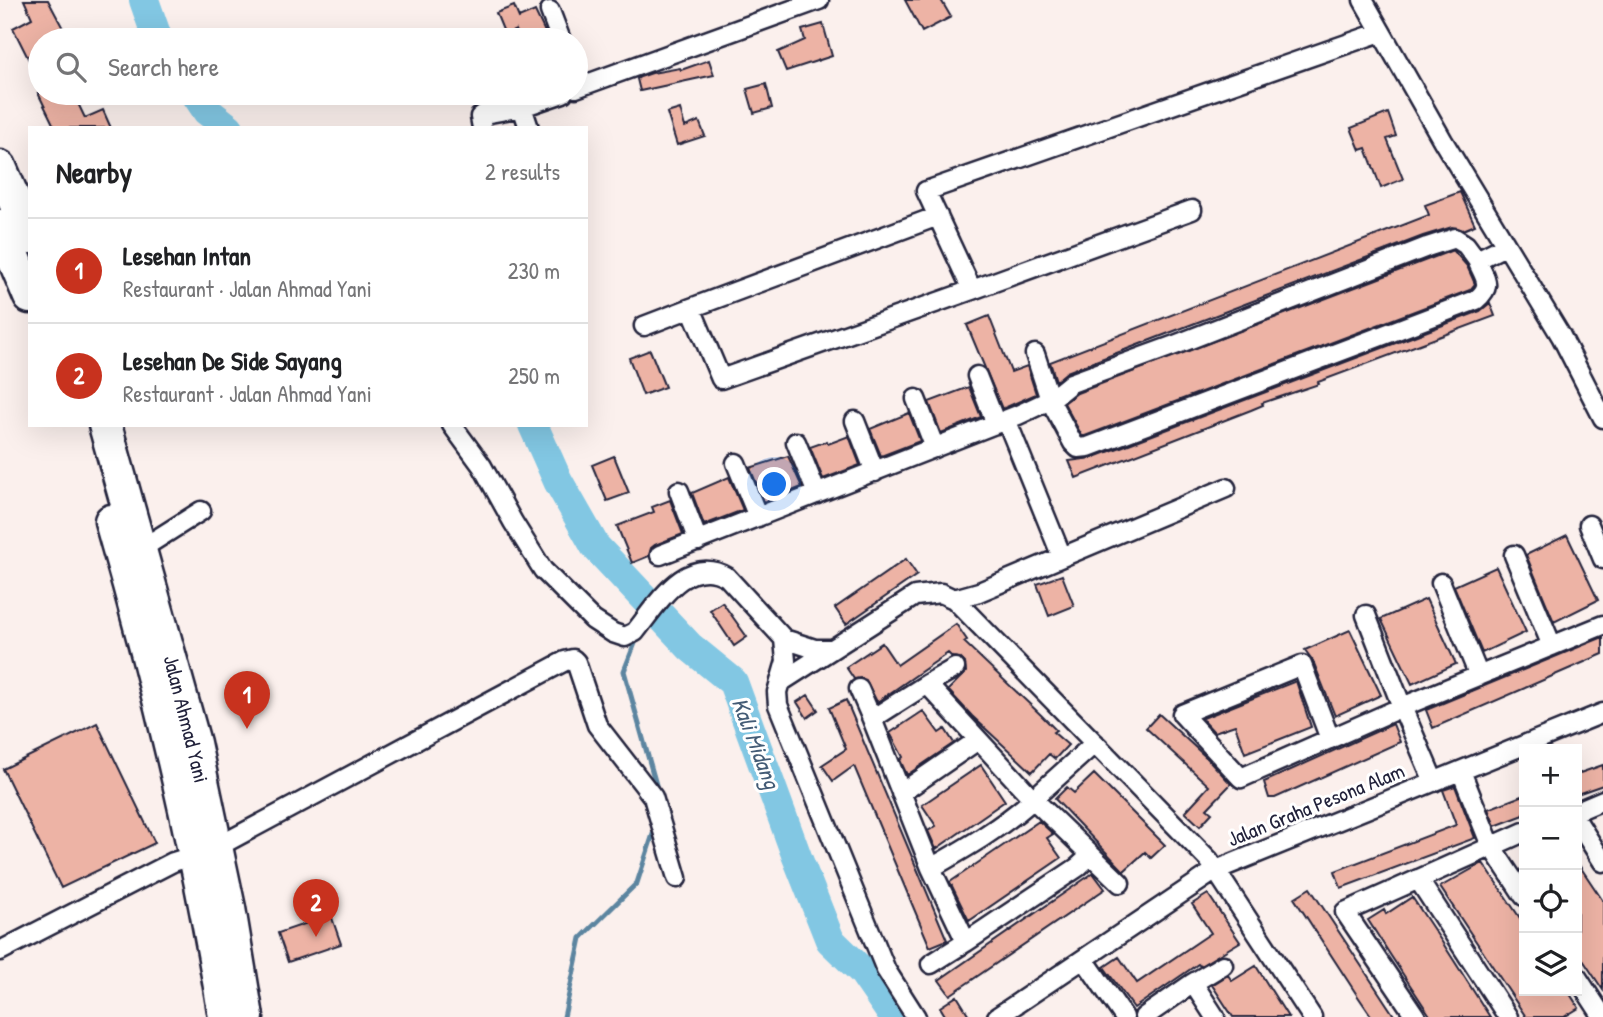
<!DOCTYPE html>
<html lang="en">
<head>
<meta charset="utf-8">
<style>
	:root { --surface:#fff; --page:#f6f6f6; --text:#202124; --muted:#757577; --line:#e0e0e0; --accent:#c8321e }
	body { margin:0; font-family:"Patrick Hand",sans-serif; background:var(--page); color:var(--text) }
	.controls { position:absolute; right:21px; bottom:21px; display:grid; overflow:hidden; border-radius:0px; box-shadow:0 7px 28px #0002 }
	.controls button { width:63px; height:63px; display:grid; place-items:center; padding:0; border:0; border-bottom:2px solid var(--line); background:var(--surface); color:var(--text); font:35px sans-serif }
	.you { position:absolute; left:775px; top:485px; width:24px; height:24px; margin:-18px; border:5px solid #fff; border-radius:50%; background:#1a73e8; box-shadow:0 0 0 10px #1a73e833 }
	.badge { display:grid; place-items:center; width:46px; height:46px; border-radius:50%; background:var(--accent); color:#fff; font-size:23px; font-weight:700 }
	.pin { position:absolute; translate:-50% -58px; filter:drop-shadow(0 2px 4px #0008) }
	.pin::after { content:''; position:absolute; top:37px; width:24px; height:21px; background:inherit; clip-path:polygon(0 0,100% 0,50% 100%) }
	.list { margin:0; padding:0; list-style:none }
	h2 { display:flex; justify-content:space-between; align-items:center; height:91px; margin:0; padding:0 28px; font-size:30px }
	h2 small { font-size:23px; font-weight:400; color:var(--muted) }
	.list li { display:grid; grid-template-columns:46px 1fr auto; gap:21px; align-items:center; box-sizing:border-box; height:105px; padding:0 28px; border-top:2px solid var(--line) }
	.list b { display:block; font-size:26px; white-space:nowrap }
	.list p { margin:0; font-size:23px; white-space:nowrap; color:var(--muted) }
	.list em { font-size:23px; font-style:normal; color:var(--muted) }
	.icon { flex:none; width:38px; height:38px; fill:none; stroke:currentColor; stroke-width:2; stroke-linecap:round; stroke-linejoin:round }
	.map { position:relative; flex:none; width:1603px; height:1017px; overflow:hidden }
	.search { position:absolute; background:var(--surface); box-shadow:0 7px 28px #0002; left:28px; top:28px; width:560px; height:77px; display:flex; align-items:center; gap:18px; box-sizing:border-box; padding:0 24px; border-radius:38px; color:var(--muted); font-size:26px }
	.panel { position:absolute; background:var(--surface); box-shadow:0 7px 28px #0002; left:28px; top:126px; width:560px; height:301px; border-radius:0px }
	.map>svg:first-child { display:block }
</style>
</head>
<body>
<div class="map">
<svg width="1603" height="1017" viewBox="0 0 1603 1017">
	<rect width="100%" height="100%" fill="#fbf0ed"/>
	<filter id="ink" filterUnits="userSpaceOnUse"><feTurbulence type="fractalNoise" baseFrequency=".0143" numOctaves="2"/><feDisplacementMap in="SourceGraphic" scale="14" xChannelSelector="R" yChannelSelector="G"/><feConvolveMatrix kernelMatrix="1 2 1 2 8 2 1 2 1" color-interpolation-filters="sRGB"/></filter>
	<g filter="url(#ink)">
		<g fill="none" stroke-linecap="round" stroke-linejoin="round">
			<!-- stream -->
			<path stroke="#5c85a0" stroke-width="5" d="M 637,638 L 624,671 L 658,792
				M 564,1017 L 581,938 L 637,883 L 656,825"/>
			<!-- river -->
			<path stroke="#82c7e3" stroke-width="30" d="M 144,0 L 158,40
				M 195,93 L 207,111 L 229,128
				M 533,425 L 558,481 L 595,546 L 690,647 L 733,682 L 797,857 L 830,940 L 863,972 L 894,1017"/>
		</g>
		<!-- building -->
		<path fill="#edb3a5" stroke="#22223b" stroke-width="2" d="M 24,0 L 48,0 L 66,34 L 54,40 L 40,40 L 40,82 L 13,28 L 32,18 Z
			M 905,0 L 941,0 L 951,17 L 922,32 Z
			M 514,6 L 519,18 L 535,11 L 545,32 L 526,40 L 519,40 L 516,30 L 505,35 L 496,13 Z
			M 823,24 L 832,56 L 786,71 L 778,52 L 805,40 L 802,30 Z
			M 709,60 L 714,75 L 640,91 L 637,79 L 640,77 L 652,73 L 680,68 L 681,70 Z
			M 766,84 L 772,108 L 754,113 L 747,89 Z
			M 38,93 L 73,93 L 85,118 L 103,110 L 111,128 L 55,128 Z
			M 680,109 L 685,127 L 699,121 L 705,136 L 677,145 L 667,113 Z
			M 1388,113 L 1396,136 L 1387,139 L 1403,179 L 1381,188 L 1366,148 L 1360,150 L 1351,128 Z
			M 1460,192 L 1475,225 L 1463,230 L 1452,227 L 1423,236 L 1067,372 L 1056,381 L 1050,362 L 1429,215 L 1425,205 Z
			M 1453,250 L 1467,266 L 1472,277 L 1475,284 L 1470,290 L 1085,436 L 1082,436 L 1064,403 L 1077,393 Z
			M 1490,303 L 1495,316 L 1318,382 L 1319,384 L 1262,403 L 1263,405 L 1251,410 L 1076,478 L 1069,461 L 1092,458 L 1480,311 Z
			M 989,316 L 1011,372 L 1027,366 L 1036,394 L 1002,409 L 967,325 Z
			M 650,350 L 665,387 L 643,395 L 629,358 Z
			M 969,387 L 981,417 L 941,433 L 929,402 Z
			M 909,413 L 920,441 L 881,456 L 870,429 Z
			M 849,436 L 860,465 L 823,479 L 810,447 L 827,441 L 828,444 Z
			M 614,456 L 629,493 L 607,501 L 592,465 Z
			M 788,456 L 802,487 L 764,502 L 750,468 Z
			M 729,477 L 743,510 L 704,525 L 692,493 Z
			M 670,500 L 683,534 L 655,545 L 651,548 L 649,556 L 632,563 L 617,526 L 654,512 L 652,507 Z
			M 1567,535 L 1598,600 L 1554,622 L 1526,555 Z
			M 906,559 L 917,575 L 846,624 L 835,608 Z
			M 1496,567 L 1526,632 L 1482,653 L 1454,586 Z
			M 1062,575 L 1074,606 L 1049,616 L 1037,584 Z
			M 1426,599 L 1456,664 L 1412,684 L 1381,619 Z
			M 722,602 L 747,637 L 734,646 L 710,610 Z
			M 956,624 L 967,640 L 964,642 L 1041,715 L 1056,730 L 1053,732 L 1068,745 L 1055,759 L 1049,754 L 1032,772 L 972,716 L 948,690 L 966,672 L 965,663 L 960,658 L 952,657 L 948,653 L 877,702 L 866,680 L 861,678 L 854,679 L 846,667 L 882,643 L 897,665 Z
			M 1350,630 L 1381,695 L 1335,716 L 1313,661 L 1305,650 Z
			M 1603,637 L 1603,654 L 1433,728 L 1426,710 Z
			M 1296,681 L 1311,727 L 1245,753 L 1235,725 L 1214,732 L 1204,721 L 1203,718 Z
			M 808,695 L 818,710 L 807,718 L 797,702 Z
			M 846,700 L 947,940 L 930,947 L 854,766 L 833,781 L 822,765 L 846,749 L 829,708 Z
			M 923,711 L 939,733 L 945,729 L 954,743 L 907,775 L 900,760 L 903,757 L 890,733 Z
			M 1159,714 L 1208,759 L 1231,784 L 1207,809 L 1212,813 L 1200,826 L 1185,812 L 1209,786 L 1146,728 Z
			M 97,723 L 155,843 L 61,888 L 3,769 Z
			M 1393,724 L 1400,742 L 1275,798 L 1269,798 L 1264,782 Z
			M 981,765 L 1005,801 L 936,849 L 928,831 L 936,826 L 922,805 Z
			M 1603,765 L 1603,785 L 1577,794 L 1577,774 Z
			M 1094,774 L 1165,845 L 1151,858 L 1145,852 L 1124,871 L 1055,799 L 1067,787 L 1074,793 Z
			M 1455,786 L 1475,838 L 1341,888 L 1335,871 L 1456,825 L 1443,790 Z
			M 1524,795 L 1524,815 L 1495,826 L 1488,809 Z
			M 1039,821 L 1053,834 L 1047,838 L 1061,858 L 969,921 L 950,882 Z
			M 1577,862 L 1603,901 L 1603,990 L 1577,951 Z
			M 1483,863 L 1524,924 L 1524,991 L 1568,991 L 1579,1008 L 1564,1017 L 1526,1017 L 1440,887 Z
			M 1093,873 L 1105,889 L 950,995 L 939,980 Z
			M 1310,888 L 1368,976 L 1395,1017 L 1372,1017 L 1357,995 L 1294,898 Z
			M 1208,894 L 1240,942 L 1200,966 L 1198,964 L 1134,1008 L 1104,967 L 1119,957 L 1137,983 L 1211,933 L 1192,904 Z
			M 1412,897 L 1444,945 L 1490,1017 L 1431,1017 L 1391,956 L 1368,920 L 1384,910 L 1386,914 Z
			M 331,915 L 341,944 L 288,962 L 278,933 Z
			M 1256,966 L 1271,990 L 1288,1017 L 1233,1017 L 1212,985 L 1228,975 L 1232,981 Z
			M 957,996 L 970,1017 L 946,1017 L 940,1007 Z"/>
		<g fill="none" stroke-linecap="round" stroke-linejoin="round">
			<!-- street casing -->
			<g stroke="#22223b" stroke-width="23">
				<path id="street" d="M 1363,0 L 1443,141 L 1561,336 L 1603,418
					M 550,11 L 561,40
					M 576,88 L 819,0
					M 522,107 L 529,128
					M 482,128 L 480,117 L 484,114 L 522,107 L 563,93
					M 1192,210 L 972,290 L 926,191 L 1381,32
					M 938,216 L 691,308 L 721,379 L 972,290
					M 644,326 L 691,308
					M 1035,354 L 1050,400 L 1073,443 L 1078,448 L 1088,447 L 1476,300 C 1494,285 1484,278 1477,260
					M 977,376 L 996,424
					M 916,399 L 935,448
					M 855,421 L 875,472
					M 452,425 L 482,466 L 513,522 L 543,570 L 593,620 L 613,633 L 625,637 L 635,632 C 657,605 686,553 727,577 L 784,639 L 815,649 L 831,649
					M 1010,429 L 1062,557
					M 796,442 L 817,494
					M 736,463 L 758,517
					M 679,491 L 698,541
					M 1589,525 L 1603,559
					M 141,549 L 201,511
					M 660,555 L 1018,415 L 1050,400 L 1071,383 L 1175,345 L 1427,247 L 1455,238 L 1466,245 L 1477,260 L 1505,246
					M 1514,555 L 1552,646
					M 1441,583 L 1479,676
					M 954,599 L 979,592 L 1226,488
					M 1366,615 L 1402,707 L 1603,625
					M 784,639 L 786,661 L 777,692 L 778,705 L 886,970 L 916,1017
					M 781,682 L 915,596 L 941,593 L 954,599 L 1209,860 L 1312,1017
					M 927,684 L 955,668
					M 859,689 L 872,719
					M 1330,739 L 1302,665 L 1182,714 L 1241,778 L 1402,707 L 1434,782
					M 1461,771 L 1491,846 L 1524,896
					M 901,793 L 978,740
					M 1577,811 L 1603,800
					M 1577,821 L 1603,862
					M 217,847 L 565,661 L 573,659 L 576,662 L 597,725 L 653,797 L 677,878
					M 1091,855 L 1120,883
					M 931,868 L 872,719 L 927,684 L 1033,799 L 1091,855 L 1078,867 L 966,942 L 931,868 C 966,848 999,829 1030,802 L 1033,799 L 1095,743
					M 1418,879 L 1508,1017
					M 0,951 L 173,862 L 196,855
					M 1084,959 L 1124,1017
					M 931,964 L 966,942
					M 1577,977 L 1603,1017
					M 1193,983 L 1223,965
					M 997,1017 L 1216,870 L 1603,713
					M 1144,1017 L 1193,983 L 1215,1017
					M 1416,1017 L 1345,912 L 1524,832"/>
			</g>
			<!-- highway casing -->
			<g stroke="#22223b" stroke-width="37">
				<path id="highway" d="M 0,167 L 30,237
					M 0,226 L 30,297
					M 105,425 L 194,743 L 229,908 L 247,1017
					M 111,521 C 158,684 198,849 225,1017"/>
			</g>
			<!-- street -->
			<use href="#street" stroke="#fff" stroke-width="18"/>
			<!-- highway -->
			<use href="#highway" stroke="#fff" stroke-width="32"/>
		</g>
	</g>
	<g text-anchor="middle" stroke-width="6" stroke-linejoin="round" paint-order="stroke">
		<!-- street labels -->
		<g font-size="21" fill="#22223b" stroke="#fff">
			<text transform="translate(186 719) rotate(76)" y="7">Jalan Ahmad Yani</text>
			<text transform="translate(1316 805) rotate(-22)" y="7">Jalan Graha Pesona Alam</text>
		</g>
		<!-- water labels -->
		<g font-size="23" font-style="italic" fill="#445c76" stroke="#fff">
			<text transform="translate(756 743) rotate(69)" y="8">Kali Midang</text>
		</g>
	</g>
</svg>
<div class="controls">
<button>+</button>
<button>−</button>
<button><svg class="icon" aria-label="locate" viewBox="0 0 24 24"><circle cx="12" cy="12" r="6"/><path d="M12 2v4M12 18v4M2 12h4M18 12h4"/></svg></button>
<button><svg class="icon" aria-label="layers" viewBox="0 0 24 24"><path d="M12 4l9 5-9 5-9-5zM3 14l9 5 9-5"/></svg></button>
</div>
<div class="you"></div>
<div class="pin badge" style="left:247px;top:729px">1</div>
<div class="pin badge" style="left:316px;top:937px">2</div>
<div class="search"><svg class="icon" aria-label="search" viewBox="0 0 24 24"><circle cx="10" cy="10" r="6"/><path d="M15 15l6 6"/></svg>Search here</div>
<section class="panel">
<h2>Nearby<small>2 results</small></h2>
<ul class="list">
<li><span class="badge">1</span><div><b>Lesehan Intan</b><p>Restaurant · Jalan Ahmad Yani</p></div><em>230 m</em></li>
<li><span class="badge">2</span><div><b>Lesehan De Side Sayang</b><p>Restaurant · Jalan Ahmad Yani</p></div><em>250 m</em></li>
</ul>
</section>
</div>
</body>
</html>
